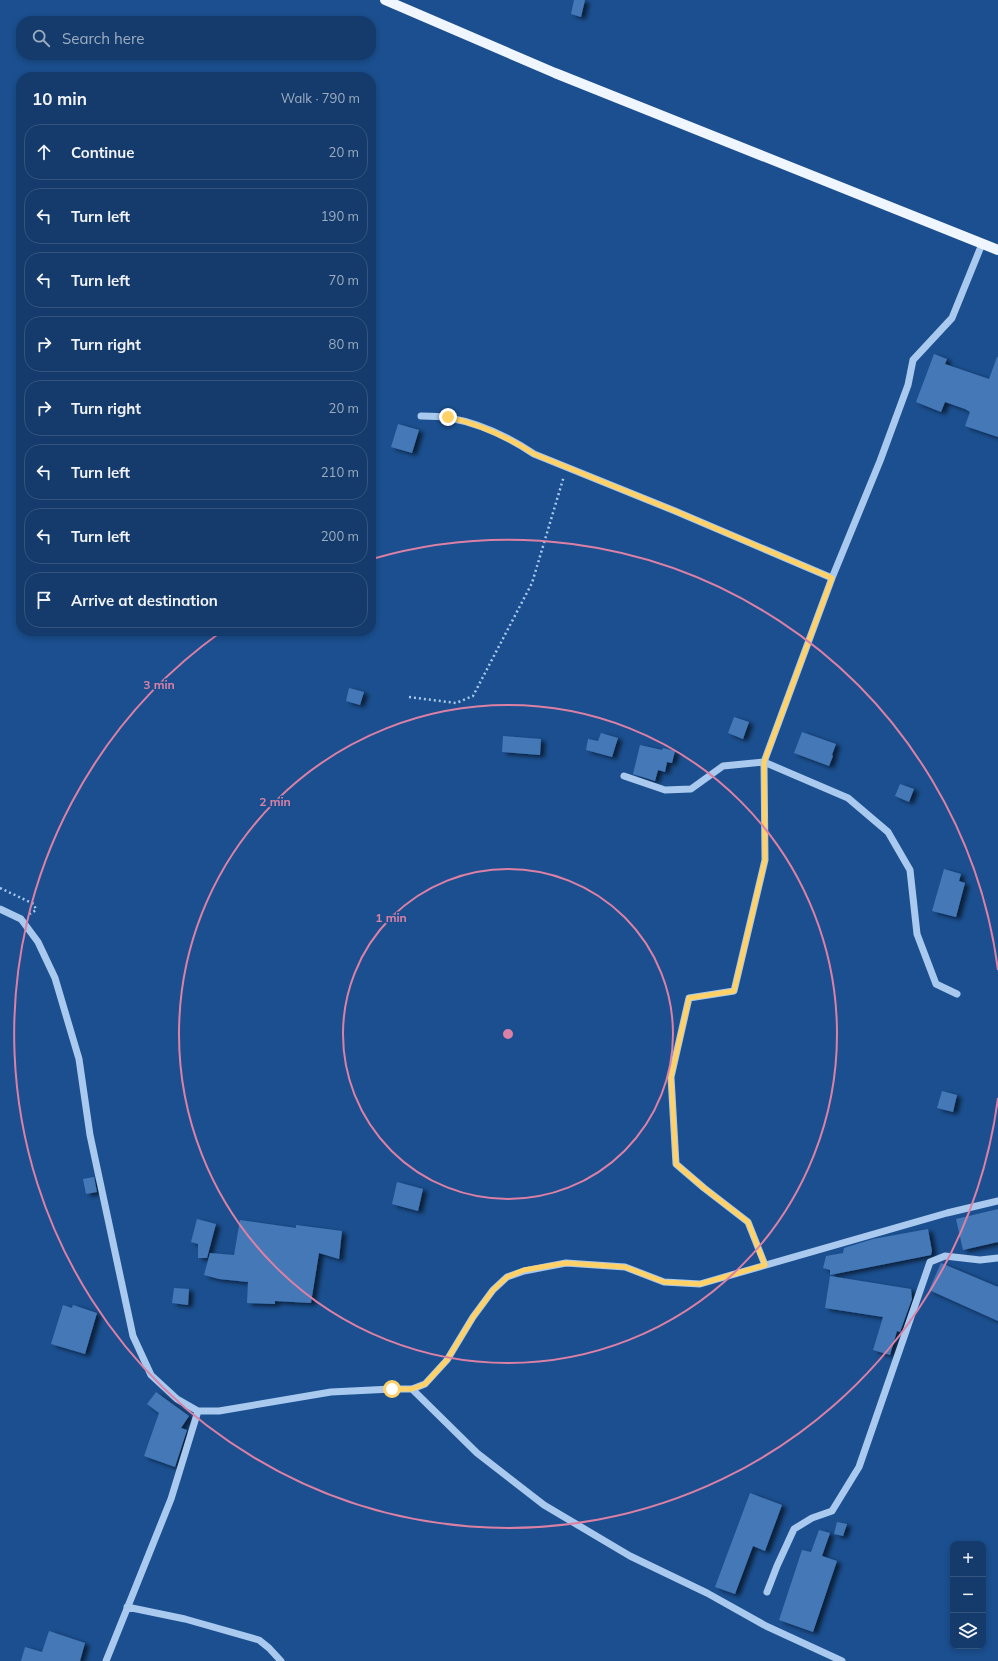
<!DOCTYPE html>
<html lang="en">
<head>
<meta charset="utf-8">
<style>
	:root { --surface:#143b6b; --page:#214673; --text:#f1f3f6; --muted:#9dadc1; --line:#33557e }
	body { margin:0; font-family:Mulish,sans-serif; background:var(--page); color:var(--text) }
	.controls { position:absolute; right:12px; bottom:12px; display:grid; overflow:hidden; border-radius:8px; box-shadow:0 2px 6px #0003 }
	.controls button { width:36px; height:36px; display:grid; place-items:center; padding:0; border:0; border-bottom:1px solid var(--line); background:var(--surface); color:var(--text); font:20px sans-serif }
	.stop { position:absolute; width:12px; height:12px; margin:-9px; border:3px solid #ffd166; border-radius:50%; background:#fff }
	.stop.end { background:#ffd166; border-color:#fff; box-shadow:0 1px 4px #0008 }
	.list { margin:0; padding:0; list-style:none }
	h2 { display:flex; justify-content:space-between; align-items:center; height:52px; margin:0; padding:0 16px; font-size:17px }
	h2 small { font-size:13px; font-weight:400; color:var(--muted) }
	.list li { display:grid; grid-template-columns:26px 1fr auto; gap:12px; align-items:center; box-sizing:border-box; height:56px; margin:0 8px 8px; padding:0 8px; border:1px solid var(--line); border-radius:16px }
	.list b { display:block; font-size:15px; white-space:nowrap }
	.list em { font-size:13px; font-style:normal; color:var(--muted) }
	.icon { flex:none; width:22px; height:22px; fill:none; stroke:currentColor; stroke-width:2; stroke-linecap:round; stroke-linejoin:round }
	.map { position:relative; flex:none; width:998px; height:1661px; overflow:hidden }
	.search { position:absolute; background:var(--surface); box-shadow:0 2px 6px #0003; left:16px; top:16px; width:360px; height:44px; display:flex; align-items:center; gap:10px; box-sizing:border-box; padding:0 14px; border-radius:16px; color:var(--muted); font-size:15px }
	.panel { position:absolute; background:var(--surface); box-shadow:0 2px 6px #0003; left:16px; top:72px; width:360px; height:564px; border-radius:16px }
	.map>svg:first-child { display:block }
</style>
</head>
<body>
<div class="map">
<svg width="998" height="1661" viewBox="0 0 998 1661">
	<defs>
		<filter id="shadow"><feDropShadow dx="4.5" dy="2.5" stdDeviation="2" flood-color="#0009"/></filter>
	</defs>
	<rect width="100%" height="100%" fill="#1b4f8f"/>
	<!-- building -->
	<path fill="#4478b7" filter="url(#shadow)" d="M 574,0 L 585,0 L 581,17 L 571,14 Z
		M 934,354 L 947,359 L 945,364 L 989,379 L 997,357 L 998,357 L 998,437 L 965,426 L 970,412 L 965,409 L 945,402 L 941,412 L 916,402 Z
		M 398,424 L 419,430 L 412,453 L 391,447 Z
		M 349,688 L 364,692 L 360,705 L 346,701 Z
		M 734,717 L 749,722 L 743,739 L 728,733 Z
		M 802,732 L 836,744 L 832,755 L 833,756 L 829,766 L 794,753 Z
		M 601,733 L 618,738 L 612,757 L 586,750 L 588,739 L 598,741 Z
		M 503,736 L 541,739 L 540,755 L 502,752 Z
		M 640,745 L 662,750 L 663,748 L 675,751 L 672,763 L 667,762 L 665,772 L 658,770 L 655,781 L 633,774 Z
		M 900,784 L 914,789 L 909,802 L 895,796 Z
		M 944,869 L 961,874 L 959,881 L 965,883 L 956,917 L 932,911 Z
		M 942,1091 L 957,1095 L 953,1112 L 937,1108 Z
		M 94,1177 L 97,1192 L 86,1194 L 83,1179 Z
		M 397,1182 L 423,1189 L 418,1211 L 392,1204 Z
		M 998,1209 L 998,1242 L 963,1250 L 956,1219 Z
		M 197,1219 L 216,1224 L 207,1258 L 198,1258 L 198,1244 L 191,1242 Z
		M 240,1220 L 296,1228 L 296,1225 L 342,1231 L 339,1259 L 319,1253 L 311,1303 L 275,1301 L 275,1304 L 247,1303 L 248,1282 L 219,1279 L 204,1275 L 210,1253 L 234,1255 Z
		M 928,1229 L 932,1251 L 931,1255 L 830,1275 L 830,1270 L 823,1268 L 826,1256 L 843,1253 L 844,1248 L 873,1239 Z
		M 941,1263 L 998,1287 L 998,1321 L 929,1290 Z
		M 830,1276 L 911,1289 L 912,1299 L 900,1332 L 897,1331 L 890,1355 L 873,1350 L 883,1317 L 825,1308 Z
		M 174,1288 L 189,1289 L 188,1305 L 172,1303 Z
		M 63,1305 L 72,1308 L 73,1305 L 97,1313 L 85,1354 L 51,1344 Z
		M 156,1392 L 189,1416 L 181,1428 L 187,1430 L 175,1467 L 144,1456 L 159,1413 L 147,1404 Z
		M 750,1493 L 782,1505 L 765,1551 L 753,1546 L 735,1594 L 715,1587 Z
		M 837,1522 L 847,1524 L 843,1536 L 834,1534 Z
		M 819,1530 L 830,1533 L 822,1556 L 837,1561 L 813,1632 L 779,1620 L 802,1550 L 811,1552 Z
		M 49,1631 L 85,1643 L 80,1661 L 21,1661 L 25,1647 L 42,1652 Z"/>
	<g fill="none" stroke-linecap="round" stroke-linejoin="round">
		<!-- path -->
		<path stroke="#a9c9ee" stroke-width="2.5" stroke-dasharray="2 3" stroke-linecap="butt" d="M 409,697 L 456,703 L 473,696 L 532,583 L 564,476
			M 0,888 L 34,904 L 36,910 L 30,914"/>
		<!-- minor -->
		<path stroke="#a9c9ee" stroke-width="7" d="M 421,416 C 430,416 440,416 449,418 C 479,423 510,438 534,454 L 675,511 L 832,578
			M 624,776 L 665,790 L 691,789 L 723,766 L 764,762 L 848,798 L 888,832 L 910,870 L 917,934 L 936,984 L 957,994
			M 0,909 L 21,919 L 38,942 L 55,978 L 79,1059 L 90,1135 L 133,1336 L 151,1375 L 177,1399 L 198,1411 L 219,1411 L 331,1392 L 392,1389 L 412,1389 L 425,1384 L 447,1360 L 473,1317 L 493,1290 L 507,1277 L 524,1271 L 566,1263 L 625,1267 L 664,1282 L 700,1284 L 947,1213 L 998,1201
			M 765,1265 L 748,1222 L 704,1188 L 676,1164 L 671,1077 L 689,998 L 734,991 L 765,860 L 764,762 L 832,578 L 880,461 L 908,385 L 913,360 L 952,318 L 982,244
			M 412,1389 L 477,1453 L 544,1505 L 630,1556 L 707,1593 L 766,1626 L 842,1661
			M 767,1592 L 777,1566 L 794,1529 L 812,1518 L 832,1511 L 859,1467 L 930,1262 L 945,1256 L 980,1260 L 998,1258
			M 127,1607 L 185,1619 L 259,1640 L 269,1648 L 281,1661
			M 106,1661 L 171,1499 L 198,1411"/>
		<!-- major -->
		<path stroke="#f0f6ff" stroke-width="10" d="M 385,0 L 555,73 L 998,250"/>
	</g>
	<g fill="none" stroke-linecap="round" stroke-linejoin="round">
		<!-- route -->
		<path stroke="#ffd166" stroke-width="5" d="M 392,1389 L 412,1389 L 425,1384 L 447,1360 L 473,1317 L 493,1290 L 507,1277 L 524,1270 L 566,1263 L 625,1267 L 664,1282 L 700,1284 L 765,1265 L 748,1222 L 704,1188 L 676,1164 L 671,1077 L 689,998 L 734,991 L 765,860 L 764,762 L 832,578 L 675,511 L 534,454 C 508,437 478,424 448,417"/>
	</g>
	<!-- distance rings -->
	<g fill="none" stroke="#dd80a5" stroke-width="2">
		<circle cx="508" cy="1034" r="165"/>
		<circle cx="508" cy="1034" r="329"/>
		<path d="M998 1098A494 494 0 1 1 221 632M372 559A494 494 0 0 1 998 970"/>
	</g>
	<circle cx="508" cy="1034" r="6" fill="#dd80a5" stroke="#1b4f8f" stroke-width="2"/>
	<g font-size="12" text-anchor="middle" font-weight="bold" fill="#dd80a5" stroke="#1b4f8f" stroke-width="3" stroke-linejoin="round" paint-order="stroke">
		<text x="159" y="689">3 min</text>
		<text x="275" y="806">2 min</text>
		<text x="391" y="922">1 min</text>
	</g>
</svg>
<div class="controls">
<button>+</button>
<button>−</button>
<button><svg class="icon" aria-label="layers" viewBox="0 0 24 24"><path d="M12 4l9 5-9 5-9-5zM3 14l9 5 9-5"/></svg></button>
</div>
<div class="stop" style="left:392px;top:1389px"></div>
<div class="stop end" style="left:448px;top:417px"></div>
<div class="search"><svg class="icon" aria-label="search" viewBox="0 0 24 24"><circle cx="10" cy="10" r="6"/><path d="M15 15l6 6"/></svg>Search here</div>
<section class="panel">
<h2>10 min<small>Walk · 790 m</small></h2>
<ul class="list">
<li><svg class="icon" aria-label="ahead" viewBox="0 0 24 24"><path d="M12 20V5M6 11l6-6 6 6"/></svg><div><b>Continue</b></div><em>20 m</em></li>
<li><svg class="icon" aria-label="left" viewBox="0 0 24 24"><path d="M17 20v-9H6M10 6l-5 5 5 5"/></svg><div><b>Turn left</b></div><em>190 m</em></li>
<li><svg class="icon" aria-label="left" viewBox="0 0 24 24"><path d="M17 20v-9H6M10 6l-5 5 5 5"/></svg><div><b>Turn left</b></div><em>70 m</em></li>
<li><svg class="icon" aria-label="right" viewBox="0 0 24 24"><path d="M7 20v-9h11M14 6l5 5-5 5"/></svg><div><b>Turn right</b></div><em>80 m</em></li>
<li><svg class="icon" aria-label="right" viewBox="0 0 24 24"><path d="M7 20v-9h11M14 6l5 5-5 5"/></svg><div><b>Turn right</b></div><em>20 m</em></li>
<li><svg class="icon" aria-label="left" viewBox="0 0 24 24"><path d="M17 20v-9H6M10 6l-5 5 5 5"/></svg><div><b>Turn left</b></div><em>210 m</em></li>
<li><svg class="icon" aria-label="left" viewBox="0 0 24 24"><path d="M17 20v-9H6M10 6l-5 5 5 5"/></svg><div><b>Turn left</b></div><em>200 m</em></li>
<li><svg class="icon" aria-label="arrive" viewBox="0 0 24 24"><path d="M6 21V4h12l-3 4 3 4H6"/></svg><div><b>Arrive at destination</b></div></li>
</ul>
</section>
</div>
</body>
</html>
